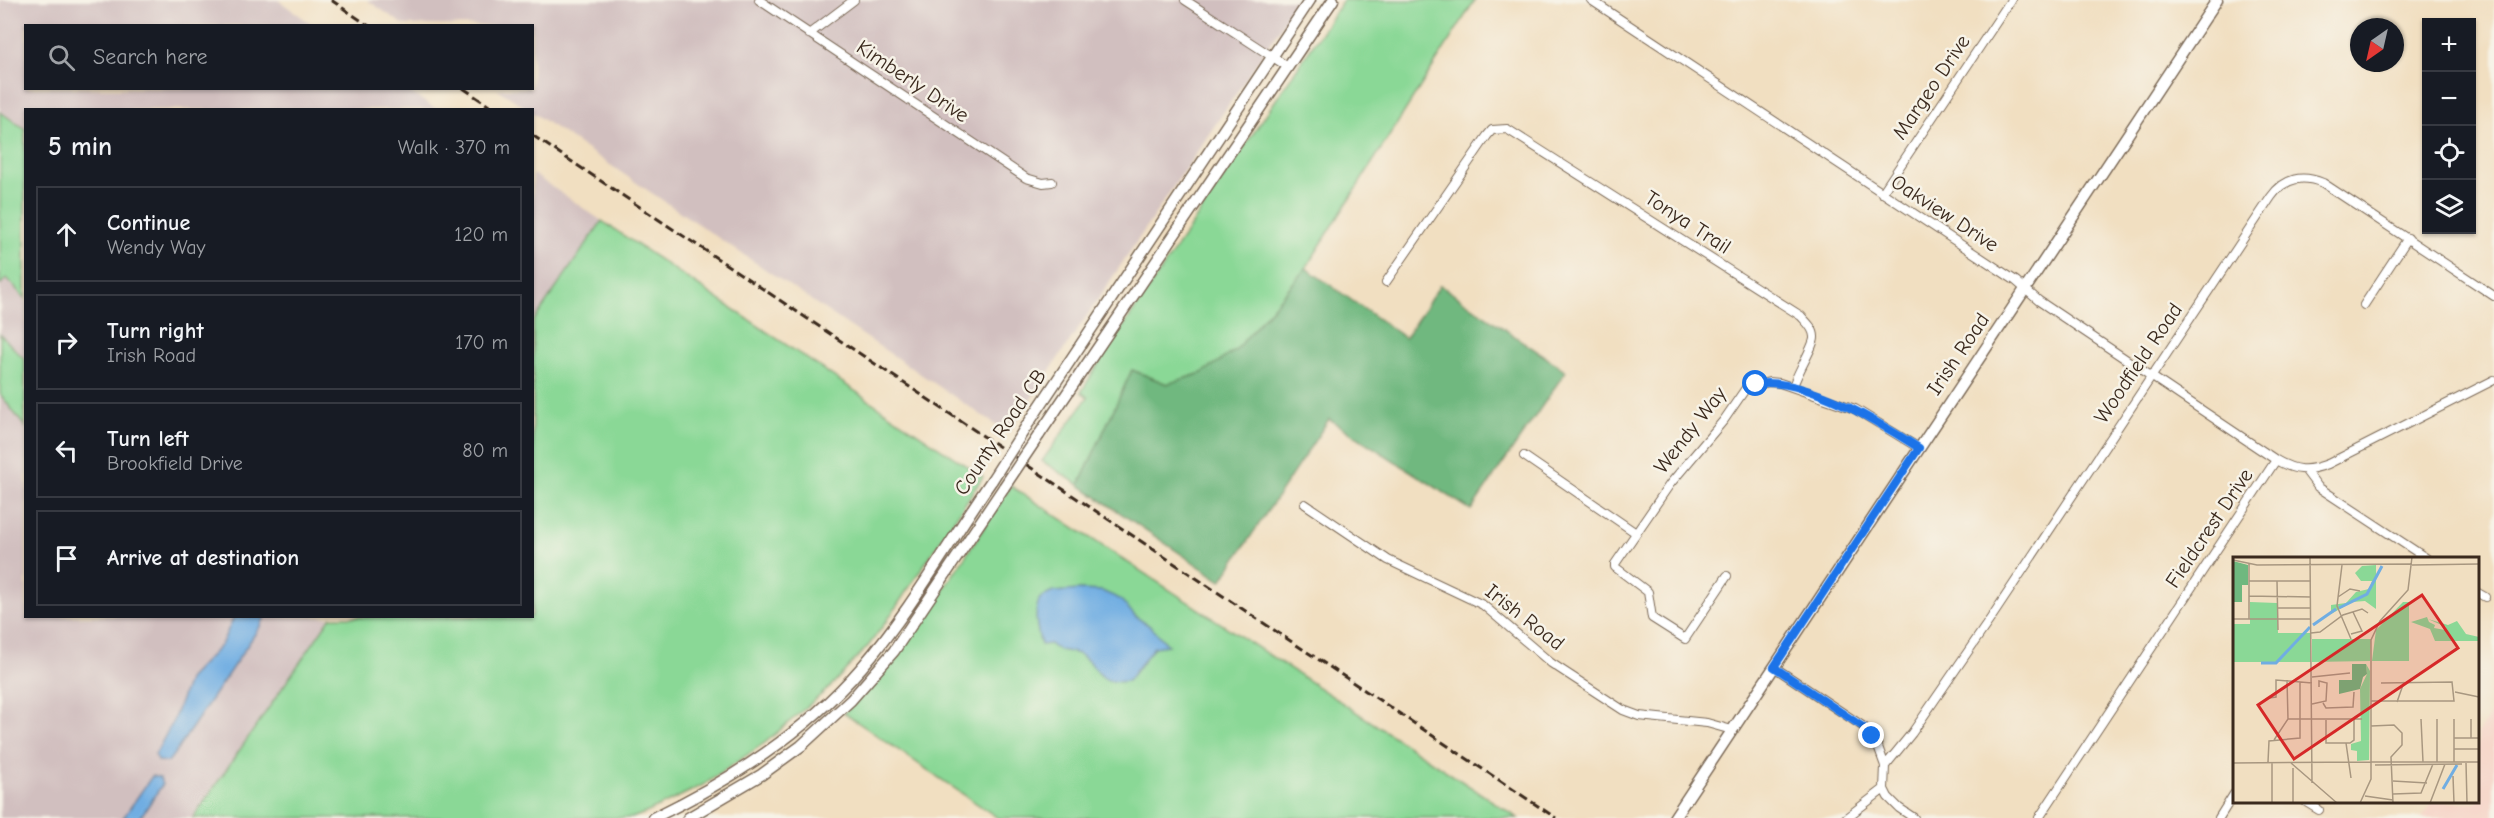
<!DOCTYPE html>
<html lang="en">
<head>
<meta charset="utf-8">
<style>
	:root { --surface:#171b24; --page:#20242c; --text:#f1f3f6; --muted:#9ea1a6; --line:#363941 }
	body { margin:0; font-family:"Comic Neue",sans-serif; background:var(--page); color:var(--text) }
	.controls { position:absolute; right:18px; top:18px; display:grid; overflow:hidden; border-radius:0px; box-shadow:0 2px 4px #0004 }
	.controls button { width:54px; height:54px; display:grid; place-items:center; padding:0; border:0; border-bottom:2px solid var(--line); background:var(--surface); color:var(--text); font:30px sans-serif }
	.compass { position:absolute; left:2350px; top:18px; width:54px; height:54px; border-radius:50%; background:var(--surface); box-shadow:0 2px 4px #0004; rotate:214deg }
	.stop { position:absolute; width:18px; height:18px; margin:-14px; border:4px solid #1a73e8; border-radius:50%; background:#fff }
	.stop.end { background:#1a73e8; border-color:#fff; box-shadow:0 2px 6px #0008 }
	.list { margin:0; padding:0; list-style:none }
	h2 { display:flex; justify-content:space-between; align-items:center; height:78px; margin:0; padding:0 24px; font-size:26px }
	h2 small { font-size:20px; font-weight:400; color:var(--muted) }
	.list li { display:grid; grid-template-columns:39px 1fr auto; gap:18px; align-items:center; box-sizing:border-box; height:96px; margin:0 12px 12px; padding:0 12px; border:2px solid var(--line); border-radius:0px }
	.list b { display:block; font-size:22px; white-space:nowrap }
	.list p { margin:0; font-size:20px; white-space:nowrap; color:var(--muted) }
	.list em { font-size:20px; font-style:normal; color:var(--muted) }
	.icon { flex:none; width:33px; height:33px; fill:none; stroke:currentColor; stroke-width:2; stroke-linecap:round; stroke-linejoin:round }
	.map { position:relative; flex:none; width:2494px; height:818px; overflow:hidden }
	.search { position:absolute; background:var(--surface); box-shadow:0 2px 4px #0004; left:24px; top:24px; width:510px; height:66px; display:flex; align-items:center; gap:15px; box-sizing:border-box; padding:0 21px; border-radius:0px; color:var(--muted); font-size:22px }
	.panel { position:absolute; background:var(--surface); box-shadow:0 2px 4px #0004; left:24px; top:108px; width:510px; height:510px; border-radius:0px }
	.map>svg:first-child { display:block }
</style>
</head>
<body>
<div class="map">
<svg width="2494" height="818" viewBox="0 0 2494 818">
	<rect width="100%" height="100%" fill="#f7f3e8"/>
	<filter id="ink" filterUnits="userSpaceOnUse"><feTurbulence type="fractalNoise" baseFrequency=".0167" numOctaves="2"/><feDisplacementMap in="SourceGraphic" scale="12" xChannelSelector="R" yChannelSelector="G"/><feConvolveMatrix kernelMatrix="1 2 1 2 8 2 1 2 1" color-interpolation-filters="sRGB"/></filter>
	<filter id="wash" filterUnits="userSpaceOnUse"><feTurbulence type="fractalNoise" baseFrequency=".008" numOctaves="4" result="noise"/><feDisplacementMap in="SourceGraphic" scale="24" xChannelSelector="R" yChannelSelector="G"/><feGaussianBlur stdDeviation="1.35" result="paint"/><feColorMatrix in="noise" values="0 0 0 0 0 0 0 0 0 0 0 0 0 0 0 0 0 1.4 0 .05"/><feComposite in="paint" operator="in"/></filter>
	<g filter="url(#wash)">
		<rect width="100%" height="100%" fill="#f1dfc1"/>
		<!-- built -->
		<path fill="#f6d2c5" d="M 2494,709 L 2494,818 L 2422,818 L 2432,802 L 2478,802 L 2478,733 Z"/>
		<!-- industrial -->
		<path fill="#d1bfbf" d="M 0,0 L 278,0 L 313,25 L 26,26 L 26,88 L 405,89 L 436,109 L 26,110 L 26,616 L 331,617 L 193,818 L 0,818 Z
			M 367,0 L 1299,0 L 1008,433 L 533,113 L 532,110 L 528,109 L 497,89 L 532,88 L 532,26 L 404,25 Z
			M 533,174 L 602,221 L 533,322 Z"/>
		<!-- green -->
		<path fill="#8ad896" stroke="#62815a" stroke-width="1.5" d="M 1343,0 L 1475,0 L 1306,268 L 1236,350 L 1202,373 L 1167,384 L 1132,370 L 1079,485 L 1042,461 L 1088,397 L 1081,392 L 1102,358 Z
			M 0,112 L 25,129 L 25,299 L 7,278 L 0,285 Z
			M 602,221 L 983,477 L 888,619 L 869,645 L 830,687 L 766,742 L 725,770 L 705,784 L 648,812 L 632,818 L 193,818 L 331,617 L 532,616 L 533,322 Z
			M 0,334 L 25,360 L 25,427 L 0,394 Z
			M 1011,486 L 1518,818 L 998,818 L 844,713 C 912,647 959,564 1011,486 Z"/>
		<!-- forest -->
		<path fill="#6fb87f" stroke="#55714e" stroke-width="1.5" d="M 1306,268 L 1405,338 L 1440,285 L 1566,371 L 1471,510 L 1329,419 L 1221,581 L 1079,485 L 1132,370 L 1167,384 L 1202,373 L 1236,350 Z"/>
		<!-- water -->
		<path fill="#70ade2" stroke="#566c80" stroke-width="1.5" d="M 1080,590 L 1102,591 L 1120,599 L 1136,617 L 1150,626 L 1168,645 L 1154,647 L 1128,681 C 1121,682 1110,682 1104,678 C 1096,672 1091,661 1080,655 C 1068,649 1060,654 1050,644 L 1041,645 C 1037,629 1033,613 1040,598 L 1053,592 Z
			M 234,617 L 265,617 L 261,625 L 177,750 L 168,762 L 158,761 L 155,755 L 173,721 L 189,678 L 221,645 Z
			M 152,776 L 160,778 L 162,785 L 140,818 L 123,818 Z"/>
	</g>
	<g filter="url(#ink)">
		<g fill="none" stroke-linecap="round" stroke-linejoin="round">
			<!-- street casing -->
			<g stroke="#7b6957" stroke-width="10">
				<path id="street" d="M 759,0 L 1026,178 L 1043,183 L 1052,182
					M 1185,0 L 1288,67
					M 1591,0 L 2016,281 L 2039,301 L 2276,460 C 2295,471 2307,472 2328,464 L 2494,380
					M 809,34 L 854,0
					M 1882,193 L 2011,0
					M 1386,282 L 1487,136 L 1492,130 L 1507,129 L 1801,316 C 1806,322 1814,328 1814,337 C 1815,345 1796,374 1793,387
					M 2364,305 L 2408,238
					M 1524,456 L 1636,533
					M 2306,471 L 2318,487 L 2426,558
					M 1305,504 L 1388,560 L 1483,605 L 1551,663 L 1623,710 L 1639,716 L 1707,723 L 1732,730
					M 1727,576 L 1685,639 L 1652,618 L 1648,592 L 1615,567 L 1615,564 L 1670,484 L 1724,420 L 1746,388 L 1769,382 L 1780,383 L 1855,409 L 1919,448
					M 2478,593 L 2485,597
					M 1774,667 L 1864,727 L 1877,744 L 1885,766 L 1884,789 L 1888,797 L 1899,808 L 1914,818
					M 1885,766 L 1912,733 L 1991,618 L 2271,197 C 2284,178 2302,174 2323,183 L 2494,296
					M 2306,802 L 2319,810
					M 1846,818 L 1884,789
					M 2039,818 L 2276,460
					M 2219,818 L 2234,794"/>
			</g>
			<!-- secondary casing -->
			<g stroke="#7b6957" stroke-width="13">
				<path id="secondary" d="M 1026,427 L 1310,0
					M 1039,435 L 1333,0
					M 653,818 C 731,780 804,734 862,667 C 911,610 949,542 992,480
					M 688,818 L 761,775 L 801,746 L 851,700 L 894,651 L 1004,487
					M 1674,818 L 2217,0"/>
			</g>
			<!-- street -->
			<use href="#street" stroke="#fff" stroke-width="8"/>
			<!-- secondary -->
			<use href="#secondary" stroke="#fff" stroke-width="10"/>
			<!-- rail -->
			<path stroke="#3b2a1e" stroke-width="3" stroke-dasharray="9 4.5" stroke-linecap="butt" d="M 331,0 L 369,26
				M 463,88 L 495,110
				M 532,135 L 1556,818"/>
			<!-- secondary-bridge casing -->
			<g stroke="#7b6957" stroke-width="13" stroke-linecap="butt">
				<path id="secondary-bridge" d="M 992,480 L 1026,427
					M 1004,487 L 1039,435"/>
			</g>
			<!-- secondary-bridge -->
			<use href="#secondary-bridge" stroke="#fff" stroke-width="10"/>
		</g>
	</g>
	<g fill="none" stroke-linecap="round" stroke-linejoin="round" filter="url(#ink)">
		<!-- route -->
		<path stroke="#1a73e8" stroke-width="8" d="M 1756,384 C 1805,376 1878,422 1919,448 L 1774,667 L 1863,727 L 1872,736"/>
	</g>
	<g text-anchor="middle" stroke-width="5" stroke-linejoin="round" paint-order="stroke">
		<!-- street labels -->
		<g font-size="21" fill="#3b2a1e" stroke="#f7f3e8">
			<text transform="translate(913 81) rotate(34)" y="7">Kimberly Drive</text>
			<text transform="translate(1931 87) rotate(-56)" y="7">Margeo Drive</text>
			<text transform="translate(1945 213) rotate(33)" y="7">Oakview Drive</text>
			<text transform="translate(1688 222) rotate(33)" y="7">Tonya Trail</text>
			<text transform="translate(1958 354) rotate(-56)" y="7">Irish Road</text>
			<text transform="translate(2138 363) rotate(-56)" y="7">Woodfield Road</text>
			<text transform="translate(1690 430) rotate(-52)" y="7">Wendy Way</text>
			<text transform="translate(1000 432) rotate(-56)" y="7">County Road CB</text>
			<text transform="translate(2209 528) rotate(-56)" y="7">Fieldcrest Drive</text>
			<text transform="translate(1525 617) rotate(38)" y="7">Irish Road</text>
		</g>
	</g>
	<!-- overview -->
	<g transform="translate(2233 557)">
		<rect width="246" height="246" fill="#f1dfc1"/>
		<path d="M 143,8 L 143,52 L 132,44 L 119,45 L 98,57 L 98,48 L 113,46 L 123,35 L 136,32 L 139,24 L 128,24 L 122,16 L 129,9 ZM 17,45 L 44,46 L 45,76 L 78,76 L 78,105 L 0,105 L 0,67 L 17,67 ZM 170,45 L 176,45 L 176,104 L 139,104 L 143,73 ZM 194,60 L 196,65 L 202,68 L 201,71 L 212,73 L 213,70 L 195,62 L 215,68 L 224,64 L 233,77 L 246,80 L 246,84 L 202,84 L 197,72 L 178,65 ZM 79,82 L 138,82 L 137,104 L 79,105 ZM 133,107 L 137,114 L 136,203 L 124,204 L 124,194 L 118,193 L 118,187 L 128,184 L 127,132 L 134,117 Z" fill="#8ad896"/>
		<path d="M 0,4 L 15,8 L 15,28 L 9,28 L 9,45 L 0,45 ZM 119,107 L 133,107 L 134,117 L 130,120 L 127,132 L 106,137 L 106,123 L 119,123 Z" fill="#6fb87f"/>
		<path fill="none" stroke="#70ade2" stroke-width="3" d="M 106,51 L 134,37 L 149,9M 80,68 L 103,52M 28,106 L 43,106 L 77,70M 210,232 L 224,208"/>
		<path fill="none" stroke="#a89780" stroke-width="1.5" d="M 77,0 L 79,226M 0,3 L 24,8 L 179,7M 16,7 L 16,62M 109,8 L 104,49 L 118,82M 179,8 L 246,7M 16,24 L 78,24M 44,24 L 45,73M 16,39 L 78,40M 105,40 L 117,32 L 127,34M 45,51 L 78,51M 0,62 L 78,62M 78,76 L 87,75 L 110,58 L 129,52 L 135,56M 118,77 L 129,74 L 120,55M 79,120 L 117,116M 222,135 L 246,140M 36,141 L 43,140 L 43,123 L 79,126M 138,144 L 221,144 L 219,125 L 148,126M 164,145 L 171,125M 90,146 L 93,151 L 120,150 L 121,135M 79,147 L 93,144 L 94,126 L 86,124 L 86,130M 55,162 L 129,162M 188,162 L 190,205M 204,162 L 204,205M 93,163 L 93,186 L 117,186 L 121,183 L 121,162M 138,169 L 161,168 L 169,176 L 169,188 L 158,200 L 160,246M 221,181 L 246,181M 238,181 L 238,162M 41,183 L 55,162 L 54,123M 113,186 L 118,221M 221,192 L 246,192M 35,205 L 36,184 L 67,181 L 67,125M 138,205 L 246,205M 221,205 L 221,162M 0,206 L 138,205M 39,206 L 39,246M 58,206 L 104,246M 233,206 L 234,246M 142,208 L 229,207M 220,219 L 221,246M 160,224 L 194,226M 160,237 L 188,236 L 200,207M 132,239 L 160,243M 60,246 L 60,211M 127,246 L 138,222 L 138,83 L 147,64 L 175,33 L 179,0M 197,246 L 212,207"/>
		<path fill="#d62828" fill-opacity="0.15" stroke="#d62828" stroke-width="3" d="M 189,38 L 225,91 L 61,202 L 25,148 Z"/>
		<rect width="246" height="246" fill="none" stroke="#3b2a1e" stroke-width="3"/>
	</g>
</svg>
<div class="controls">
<button>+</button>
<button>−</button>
<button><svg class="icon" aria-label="locate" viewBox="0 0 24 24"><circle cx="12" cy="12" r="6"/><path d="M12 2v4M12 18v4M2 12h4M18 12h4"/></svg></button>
<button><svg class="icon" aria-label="layers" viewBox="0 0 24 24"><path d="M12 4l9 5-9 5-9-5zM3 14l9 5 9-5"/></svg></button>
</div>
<svg class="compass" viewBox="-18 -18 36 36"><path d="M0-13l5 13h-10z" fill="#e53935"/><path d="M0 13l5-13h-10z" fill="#9ea1a6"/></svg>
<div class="stop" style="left:1756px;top:384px"></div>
<div class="stop end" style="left:1872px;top:736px"></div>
<div class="search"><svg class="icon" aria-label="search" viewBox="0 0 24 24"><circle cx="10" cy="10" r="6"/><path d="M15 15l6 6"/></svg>Search here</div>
<section class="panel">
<h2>5 min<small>Walk · 370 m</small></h2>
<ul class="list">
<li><svg class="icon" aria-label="ahead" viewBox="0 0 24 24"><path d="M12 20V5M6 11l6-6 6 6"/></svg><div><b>Continue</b><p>Wendy Way</p></div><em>120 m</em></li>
<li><svg class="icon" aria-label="right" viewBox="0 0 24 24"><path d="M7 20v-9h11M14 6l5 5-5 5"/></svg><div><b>Turn right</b><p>Irish Road</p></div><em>170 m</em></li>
<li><svg class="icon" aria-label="left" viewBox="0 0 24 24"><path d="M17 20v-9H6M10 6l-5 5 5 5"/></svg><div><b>Turn left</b><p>Brookfield Drive</p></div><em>80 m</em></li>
<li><svg class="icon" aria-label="arrive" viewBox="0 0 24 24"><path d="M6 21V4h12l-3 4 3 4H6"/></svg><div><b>Arrive at destination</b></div></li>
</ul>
</section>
</div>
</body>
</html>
